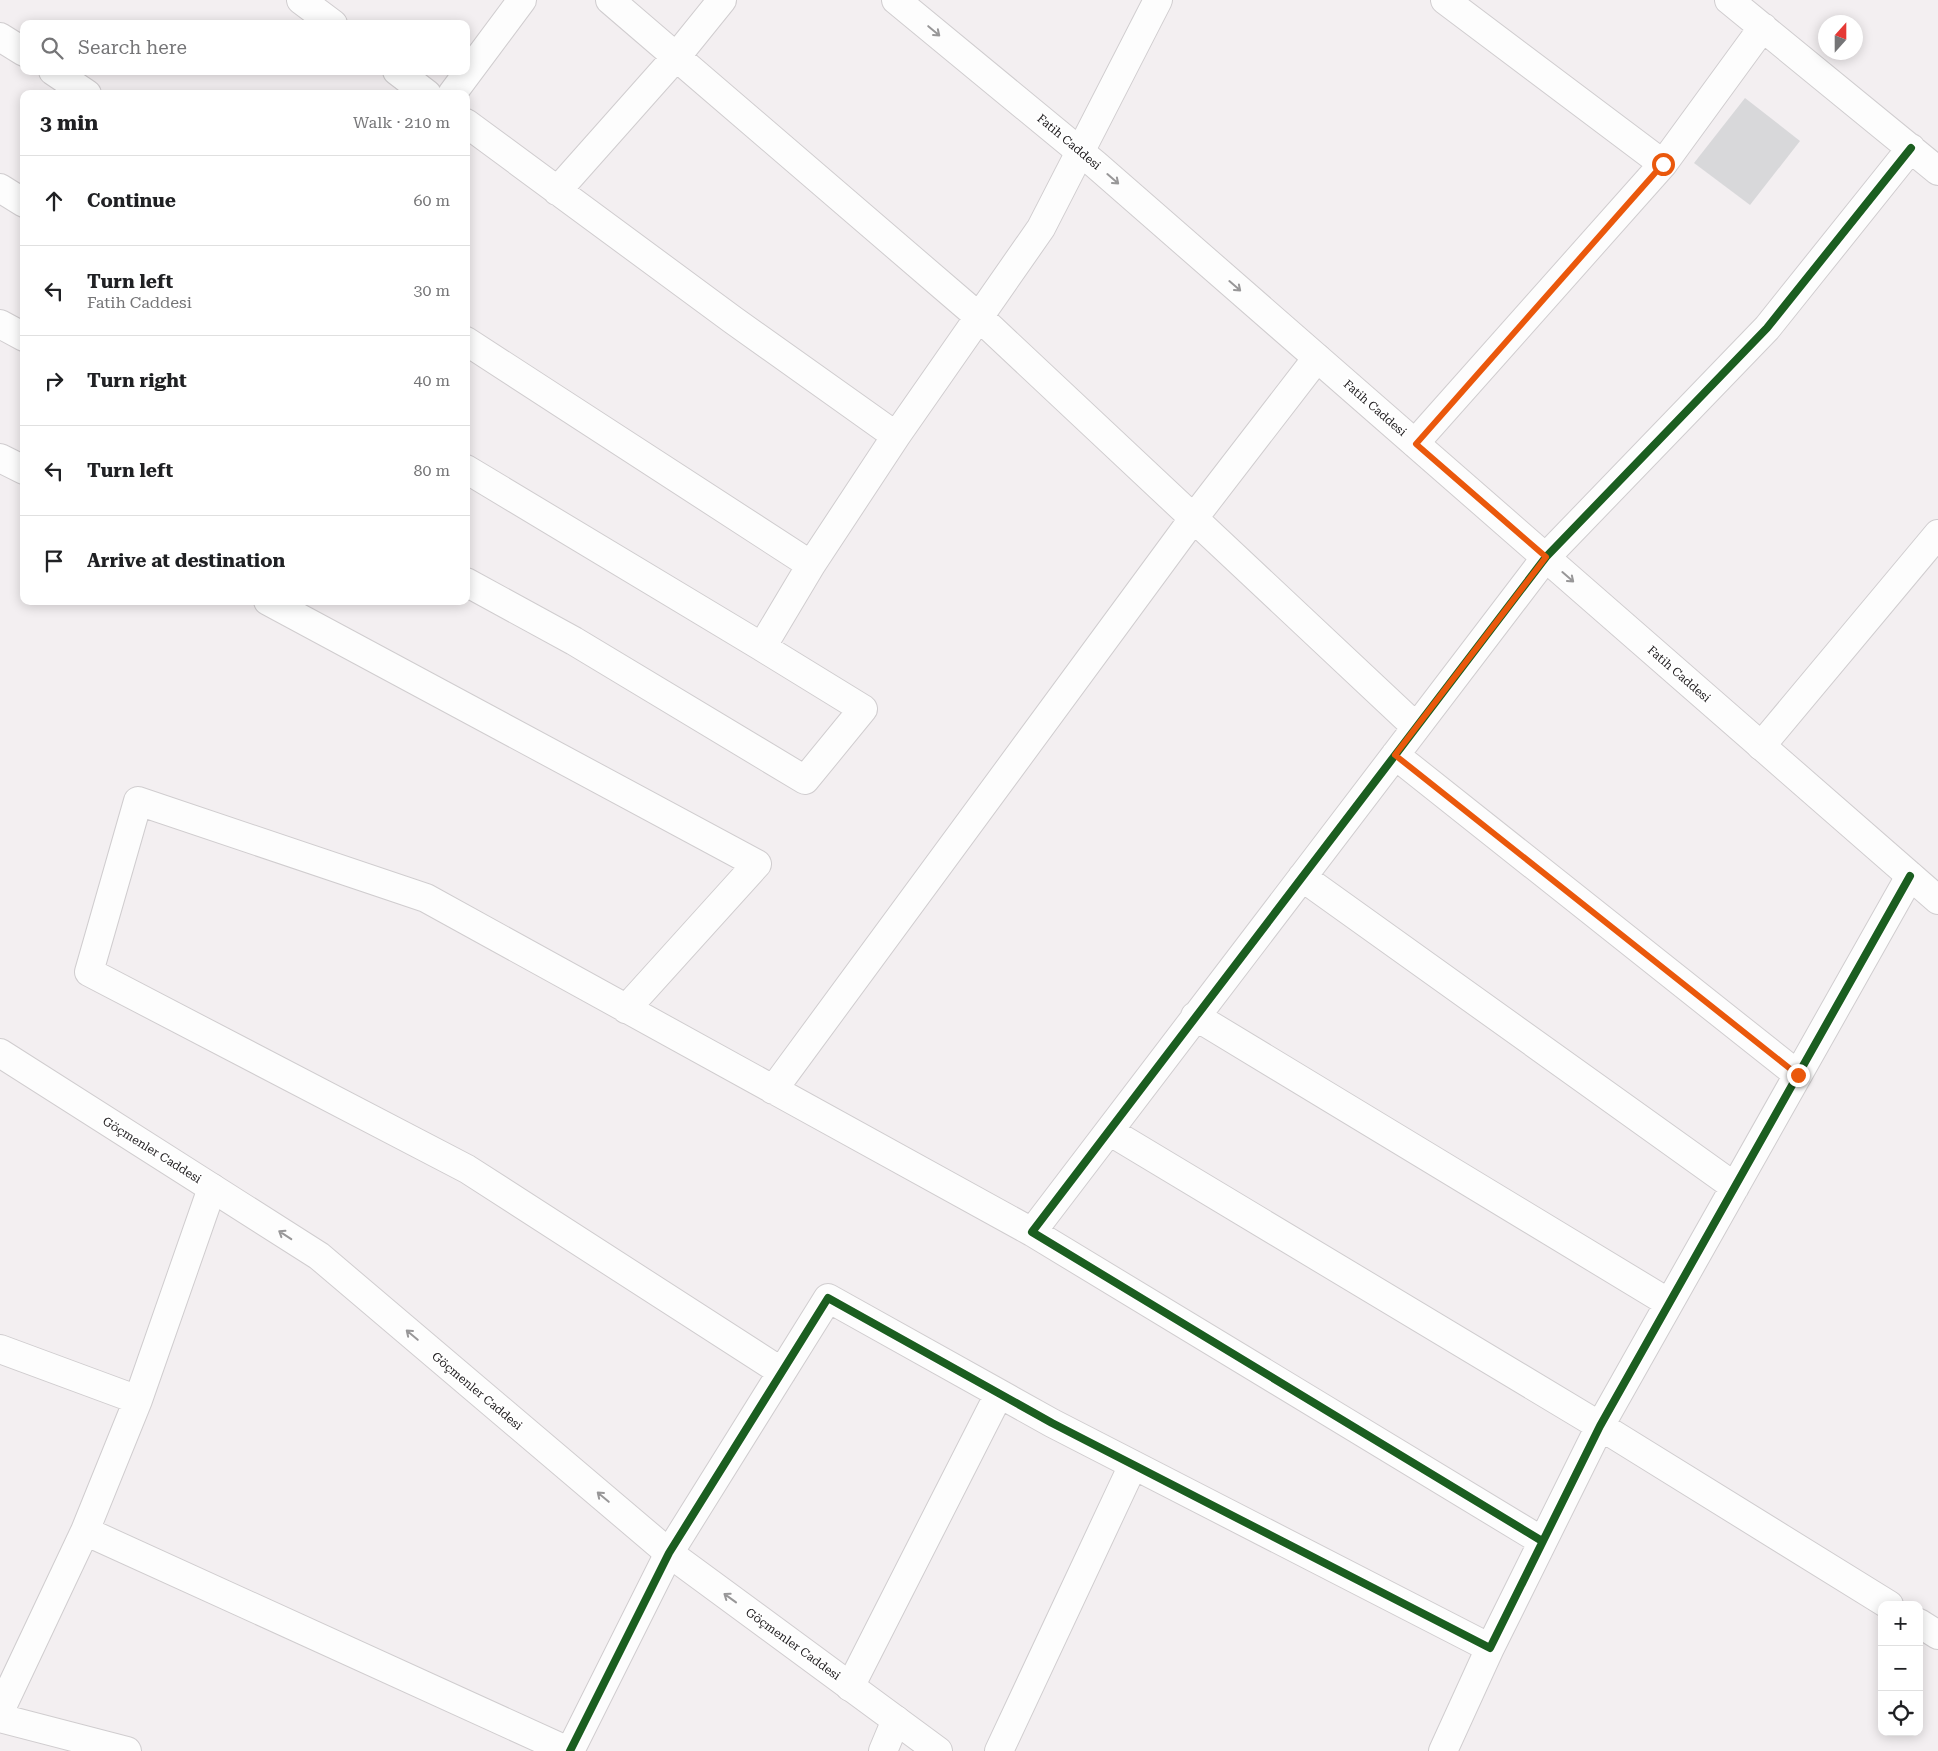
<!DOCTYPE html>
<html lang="en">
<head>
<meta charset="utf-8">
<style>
	:root { --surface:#fff; --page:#f2f2f2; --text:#202124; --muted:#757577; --line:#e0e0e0 }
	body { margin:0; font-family:"Roboto Serif",serif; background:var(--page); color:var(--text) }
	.controls { position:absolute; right:15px; bottom:15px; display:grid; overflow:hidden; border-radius:10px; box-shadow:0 2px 12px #0003 }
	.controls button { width:45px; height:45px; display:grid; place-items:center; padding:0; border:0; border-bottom:1px solid var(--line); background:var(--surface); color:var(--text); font:25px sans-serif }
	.compass { position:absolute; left:1818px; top:15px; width:45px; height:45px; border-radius:50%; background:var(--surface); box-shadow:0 2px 12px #0003; rotate:21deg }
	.stop { position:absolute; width:15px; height:15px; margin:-11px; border:4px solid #ea580c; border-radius:50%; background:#fff }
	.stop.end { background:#ea580c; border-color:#fff; box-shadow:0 1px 5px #0008 }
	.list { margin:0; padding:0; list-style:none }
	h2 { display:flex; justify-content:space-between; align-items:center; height:65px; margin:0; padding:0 20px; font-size:21px }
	h2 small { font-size:16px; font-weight:400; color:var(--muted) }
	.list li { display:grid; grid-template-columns:32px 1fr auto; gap:15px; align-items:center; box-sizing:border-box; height:90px; padding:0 20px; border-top:1px solid var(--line) }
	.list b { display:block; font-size:19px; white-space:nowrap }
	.list p { margin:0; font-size:16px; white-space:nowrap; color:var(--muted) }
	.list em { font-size:16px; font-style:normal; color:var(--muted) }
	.icon { flex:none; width:28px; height:28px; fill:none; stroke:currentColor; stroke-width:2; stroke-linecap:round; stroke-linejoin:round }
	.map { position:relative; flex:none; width:1938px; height:1751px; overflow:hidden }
	.search { position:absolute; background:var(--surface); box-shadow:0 2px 12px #0003; left:20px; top:20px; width:450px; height:55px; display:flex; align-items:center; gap:12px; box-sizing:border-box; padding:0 18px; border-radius:10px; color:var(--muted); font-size:19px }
	.panel { position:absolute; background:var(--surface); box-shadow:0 2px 12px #0003; left:20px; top:90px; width:450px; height:515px; border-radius:10px }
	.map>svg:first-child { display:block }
</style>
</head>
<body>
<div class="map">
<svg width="1938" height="1751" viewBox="0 0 1938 1751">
	<rect width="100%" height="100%" fill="#f3eff1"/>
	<!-- building -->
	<path fill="#d8d8da" d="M 1745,98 L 1800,141 L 1750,205 L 1694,163 Z"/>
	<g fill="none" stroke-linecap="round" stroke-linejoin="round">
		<!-- minor casing -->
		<g stroke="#d0cdcf" stroke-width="30">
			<path id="minor" d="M 301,0 L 333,24
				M 610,0 L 979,317 L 1416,727
				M 1729,0 L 1938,171
				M 0,37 L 24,52
				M 53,71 L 87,94
				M 397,71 L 427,94
				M 452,94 L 522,0
				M 466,123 L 733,320 L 896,436 L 1041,228 L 1158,0
				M 1663,164 L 1763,27
				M 0,188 L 24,203
				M 557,191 L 676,57 L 722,0
				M 0,324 L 24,337
				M 466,341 L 811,565 L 896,436
				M 1415,443 L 1663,164 L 1445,0
				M 0,458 L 24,470
				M 466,469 L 762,647 L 811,565
				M 466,582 L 574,641 L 805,780 L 863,709 L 762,647
				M 268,601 L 757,864 L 626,1009
				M 1761,746 L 1938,534
				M 1395,755 L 1798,1075
				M 1302,877 L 1735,1187
				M 1195,1016 L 1669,1303
				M 773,1090 L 1193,519 L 1317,358
				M 1109,1131 L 1600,1426 L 1889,1605
				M 0,1349 L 138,1400 L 212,1188
				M 782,1372 L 467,1169 L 89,972 L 138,801 L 426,898 L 1032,1232
				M 138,1400 L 85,1531 L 568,1751
				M 1542,1541 L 1032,1232 L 1546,557 L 1767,328 L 1911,148
				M 1919,1623 L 1938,1635
				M 850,1687 L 999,1394
				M 0,1711 L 85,1531
				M 0,1718 L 127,1751
				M 570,1751 L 669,1553 L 828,1298 L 1052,1423 L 1490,1648 L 1600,1426 L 1910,876
				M 883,1751 L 896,1720
				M 999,1751 L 1133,1465
				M 1443,1751 L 1490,1648"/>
		</g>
		<!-- tertiary casing -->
		<g stroke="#d0cdcf" stroke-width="30">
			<path id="tertiary" d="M 896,0 L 1095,164 L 1938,900"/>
		</g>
		<!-- secondary casing -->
		<g stroke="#d0cdcf" stroke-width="30">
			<path id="secondary" d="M 0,1053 L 319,1256 L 669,1553 L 938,1751"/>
		</g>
		<!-- minor -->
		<use href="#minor" stroke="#fdfdfd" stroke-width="28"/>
		<!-- tertiary -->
		<use href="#tertiary" stroke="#fdfdfd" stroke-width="28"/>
		<!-- secondary -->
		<use href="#secondary" stroke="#fdfdfd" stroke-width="28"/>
		<!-- cycleway casing -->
		<g stroke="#fff" stroke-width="11">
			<path id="cycleway" d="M 1542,1541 L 1032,1232 L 1546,557 L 1767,328 L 1911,148
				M 570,1751 L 669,1553 L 828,1298 L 1052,1423 L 1490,1648 L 1600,1426 L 1910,876"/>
		</g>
		<!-- cycleway -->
		<use href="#cycleway" stroke="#1b5e20" stroke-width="8"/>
	</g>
	<!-- one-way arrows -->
	<defs><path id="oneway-shaft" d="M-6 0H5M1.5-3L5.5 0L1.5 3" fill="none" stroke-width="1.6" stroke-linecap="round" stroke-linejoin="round" transform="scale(1.25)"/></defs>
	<g stroke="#989798">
		<use href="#oneway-shaft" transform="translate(934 31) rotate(40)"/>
		<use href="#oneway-shaft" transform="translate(1113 179) rotate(41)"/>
		<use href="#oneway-shaft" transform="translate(1235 286) rotate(41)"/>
		<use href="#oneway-shaft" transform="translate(1568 577) rotate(41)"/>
		<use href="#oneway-shaft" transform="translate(285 1235) rotate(-147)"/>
		<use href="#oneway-shaft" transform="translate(412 1335) rotate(-140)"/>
		<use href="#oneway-shaft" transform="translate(603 1497) rotate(-140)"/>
		<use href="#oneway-shaft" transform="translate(730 1598) rotate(-144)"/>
	</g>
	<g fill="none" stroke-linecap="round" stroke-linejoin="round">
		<!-- route -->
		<path stroke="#ea580c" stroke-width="6" d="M 1663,164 L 1416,444 L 1546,557 L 1395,755 L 1798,1075"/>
	</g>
	<g text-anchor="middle" stroke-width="4" stroke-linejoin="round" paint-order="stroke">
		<!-- street labels -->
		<g font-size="12" fill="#1d1a1c" stroke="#fff">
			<text transform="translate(1069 142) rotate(40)" y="4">Fatih Caddesi</text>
			<text transform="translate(1375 408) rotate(41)" y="4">Fatih Caddesi</text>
			<text transform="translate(1679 674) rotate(41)" y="4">Fatih Caddesi</text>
			<text transform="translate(152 1150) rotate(32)" y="4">Göçmenler Caddesi</text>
			<text transform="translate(477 1391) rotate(40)" y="4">Göçmenler Caddesi</text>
			<text transform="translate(793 1644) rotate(36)" y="4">Göçmenler Caddesi</text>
		</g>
	</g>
</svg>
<div class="controls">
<button>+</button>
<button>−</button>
<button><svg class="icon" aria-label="locate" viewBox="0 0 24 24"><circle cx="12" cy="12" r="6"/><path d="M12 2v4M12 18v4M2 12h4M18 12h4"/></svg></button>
</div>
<svg class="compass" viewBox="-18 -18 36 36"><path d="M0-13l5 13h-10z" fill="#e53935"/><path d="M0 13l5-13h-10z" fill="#757577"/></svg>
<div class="stop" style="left:1663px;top:164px"></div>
<div class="stop end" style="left:1798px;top:1075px"></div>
<div class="search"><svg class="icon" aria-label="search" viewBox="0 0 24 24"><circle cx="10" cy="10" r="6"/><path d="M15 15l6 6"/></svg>Search here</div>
<section class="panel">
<h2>3 min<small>Walk · 210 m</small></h2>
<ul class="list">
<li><svg class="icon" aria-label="ahead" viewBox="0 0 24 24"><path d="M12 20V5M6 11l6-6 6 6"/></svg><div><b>Continue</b></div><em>60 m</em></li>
<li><svg class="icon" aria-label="left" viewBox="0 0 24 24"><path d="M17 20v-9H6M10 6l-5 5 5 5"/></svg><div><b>Turn left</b><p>Fatih Caddesi</p></div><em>30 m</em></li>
<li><svg class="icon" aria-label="right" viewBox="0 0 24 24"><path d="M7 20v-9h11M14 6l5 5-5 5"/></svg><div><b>Turn right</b></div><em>40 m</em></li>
<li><svg class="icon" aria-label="left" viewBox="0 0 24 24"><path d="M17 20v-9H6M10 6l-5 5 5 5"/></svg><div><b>Turn left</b></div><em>80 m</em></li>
<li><svg class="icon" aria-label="arrive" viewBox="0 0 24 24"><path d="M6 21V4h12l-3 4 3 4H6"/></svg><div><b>Arrive at destination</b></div></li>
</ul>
</section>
</div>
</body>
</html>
